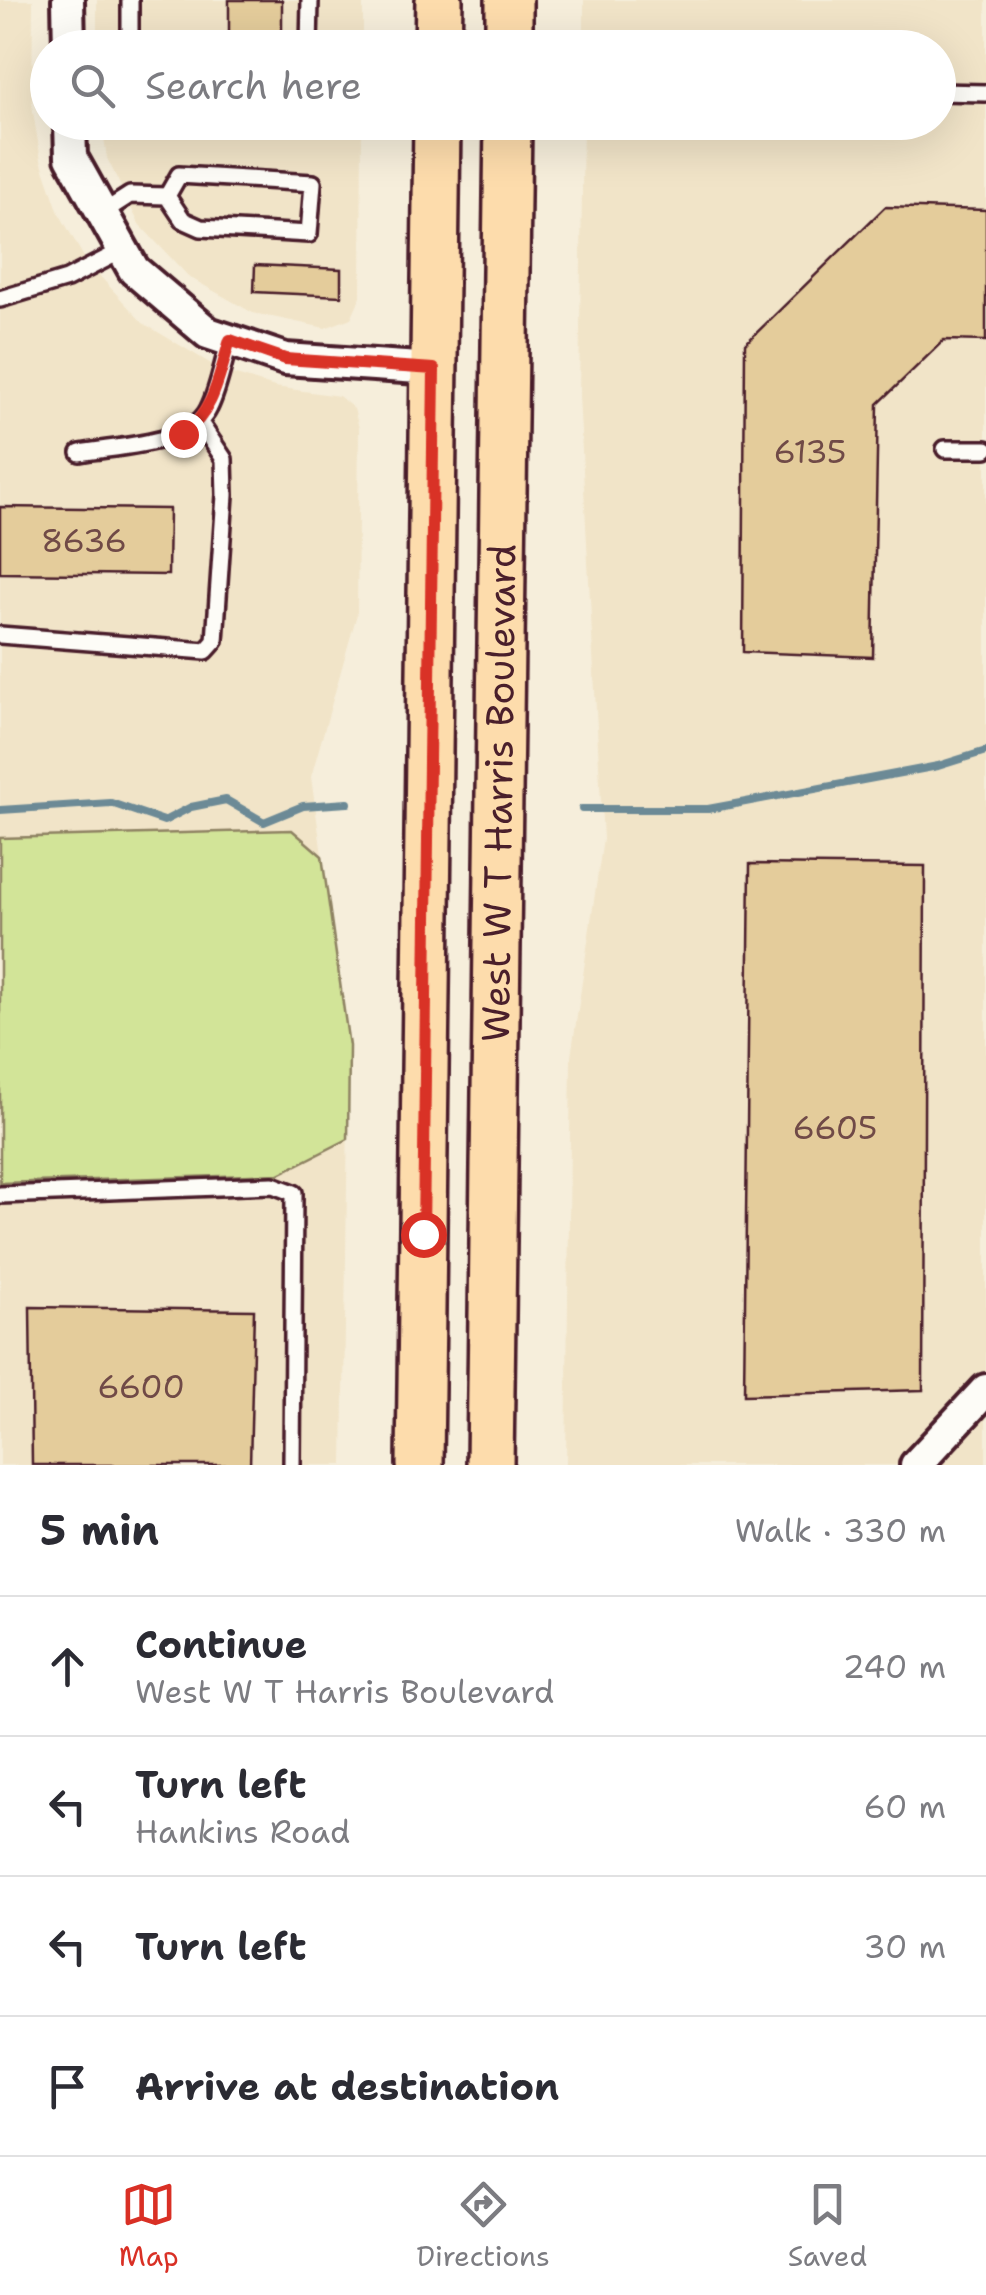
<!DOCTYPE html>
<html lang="en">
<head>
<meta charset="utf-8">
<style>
	:root { --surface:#fff; --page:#f7f7f7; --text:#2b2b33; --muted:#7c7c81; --line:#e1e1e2; --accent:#d93025 }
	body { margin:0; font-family:"Shantell Sans",sans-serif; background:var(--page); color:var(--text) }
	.stop { position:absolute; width:30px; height:30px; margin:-22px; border:8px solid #d93025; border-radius:50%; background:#fff }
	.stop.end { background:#d93025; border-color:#fff; box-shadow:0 2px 10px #0008 }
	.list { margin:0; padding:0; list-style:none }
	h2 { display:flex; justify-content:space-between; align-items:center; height:130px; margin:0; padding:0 40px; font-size:42px }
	h2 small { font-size:32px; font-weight:400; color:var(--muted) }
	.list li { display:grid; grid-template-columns:65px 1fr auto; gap:30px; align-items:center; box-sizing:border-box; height:140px; padding:0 40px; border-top:2px solid var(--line) }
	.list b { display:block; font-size:38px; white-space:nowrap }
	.list p { margin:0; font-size:32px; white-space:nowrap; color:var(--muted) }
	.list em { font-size:32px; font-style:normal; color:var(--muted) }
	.icon { flex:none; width:55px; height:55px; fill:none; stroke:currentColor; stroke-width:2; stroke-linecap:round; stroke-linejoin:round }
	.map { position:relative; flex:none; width:986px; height:1465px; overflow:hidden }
	.search { position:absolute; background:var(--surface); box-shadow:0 10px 40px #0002; left:30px; right:30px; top:30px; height:110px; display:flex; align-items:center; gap:25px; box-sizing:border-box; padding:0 35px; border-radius:55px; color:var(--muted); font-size:38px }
	.sheet { height:690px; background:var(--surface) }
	nav { display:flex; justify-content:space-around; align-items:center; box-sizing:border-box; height:140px; border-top:2px solid var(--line); background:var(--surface); font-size:28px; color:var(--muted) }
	nav a { display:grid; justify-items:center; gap:5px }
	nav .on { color:var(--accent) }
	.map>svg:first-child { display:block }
</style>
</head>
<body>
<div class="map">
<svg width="986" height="1465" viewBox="0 0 986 1465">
	<rect width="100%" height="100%" fill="#f6eedb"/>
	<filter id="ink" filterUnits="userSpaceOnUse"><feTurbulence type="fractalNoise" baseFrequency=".01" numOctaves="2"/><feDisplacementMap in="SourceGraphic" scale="20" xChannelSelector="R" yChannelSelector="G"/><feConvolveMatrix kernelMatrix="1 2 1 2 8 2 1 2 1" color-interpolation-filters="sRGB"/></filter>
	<g filter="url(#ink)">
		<!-- built -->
		<path fill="#f1e4c8" d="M 0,0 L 33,0 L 32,106 L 41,160 L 59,213 L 86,261 L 143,323 L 223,371 L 275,387 L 339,396 L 354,409 L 359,428 L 357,614 L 311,777 L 349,1046 L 343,1465 L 0,1465 Z
			M 97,0 L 363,0 L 363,47 L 97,48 Z
			M 584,0 L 986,0 L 986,1465 L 566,1465 L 571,1057 L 603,839 L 579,396 L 583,123 L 938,122 L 938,48 L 584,47 Z
			M 102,123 L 362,123 L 361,296 L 351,318 L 325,328 L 253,313 L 189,277 L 139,224 L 107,158 Z"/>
		<!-- green -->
		<path fill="#d2e498" stroke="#8e8262" stroke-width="2.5" d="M 292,830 L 322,856 L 349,1046 L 348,1139 L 279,1174 L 0,1183 L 0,838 Z"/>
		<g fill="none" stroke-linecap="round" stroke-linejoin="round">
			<!-- stream -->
			<path stroke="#6c8a96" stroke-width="8" d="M 582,809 L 708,809 L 938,766 L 986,751
				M 0,810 L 111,803 L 164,821 L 191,807 L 226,800 L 264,822 L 303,806 L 348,803"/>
		</g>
		<!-- building -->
		<path fill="#e4cc9b" stroke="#4a1f2b" stroke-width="2.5" d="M 229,0 L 282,0 L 282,48 L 229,48 Z
			M 885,207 L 986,210 L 986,341 L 944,340 L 878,404 L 873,657 L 743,652 L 745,344 Z
			M 255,265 L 341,269 L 341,296 L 254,292 Z
			M 0,507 L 169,509 L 168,575 L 0,573 Z
			M 750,864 L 925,866 L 923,1390 L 744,1395 Z
			M 30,1307 L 254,1310 L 250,1465 L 32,1465 Z"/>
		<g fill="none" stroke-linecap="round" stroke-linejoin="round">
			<!-- service casing -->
			<g stroke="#4a1f2b" stroke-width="22">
				<path id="service" d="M 130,48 L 130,0
					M 309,48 L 310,0
					M 938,92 L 986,93
					M 512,126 L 617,122
					M 102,213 L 130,195 L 167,196 L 183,220 L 201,228 L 309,234 L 313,183 L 179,175 L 167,196
					M 0,299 L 67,279 L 123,250
					M 945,449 L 986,449
					M 80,453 C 117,446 192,445 209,408 C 219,388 223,362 230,340
					M 0,635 L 206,651 L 215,641 L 225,495 L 224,459 L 200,423
					M 0,1195 L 273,1185 L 294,1193 L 292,1465"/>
			</g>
			<!-- minor casing -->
			<g stroke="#4a1f2b" stroke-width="38">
				<path id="minor" d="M 68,0 L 69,48
					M 70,122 L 71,157 L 134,270 L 208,333 L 285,359 L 434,369
					M 916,1465 L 986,1390"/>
			</g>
			<!-- primary casing -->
			<g stroke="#4a1f2b" stroke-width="52">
				<g id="primary">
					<path d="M 438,48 L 439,0"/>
					<path d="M 509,48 L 509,0"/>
					<path d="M 420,1465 L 437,122"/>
					<path id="s1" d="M 490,1465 L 508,122"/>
				</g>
			</g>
			<!-- service -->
			<use href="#service" stroke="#fdfcf7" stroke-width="15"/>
			<!-- minor -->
			<use href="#minor" stroke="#fdfcf7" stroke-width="30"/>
			<!-- primary -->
			<use href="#primary" stroke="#fddcac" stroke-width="45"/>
		</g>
	</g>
	<g fill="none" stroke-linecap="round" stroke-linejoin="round" filter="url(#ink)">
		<!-- route -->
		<path stroke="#d93025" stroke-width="12" d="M 183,434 C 214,412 219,376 230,340 L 285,359 L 434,369 L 423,1234"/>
	</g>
	<g text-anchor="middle" stroke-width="10" stroke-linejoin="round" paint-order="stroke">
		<!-- number labels -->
		<g font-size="32" fill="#704a47">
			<text x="810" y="463">6135</text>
			<text x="84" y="552">8636</text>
			<text x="835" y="1139">6605</text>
			<text x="141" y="1398">6600</text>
		</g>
		<!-- street labels -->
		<g font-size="38" fill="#4a1f2b" stroke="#fdfcf7">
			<text dy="13" stroke="none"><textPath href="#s1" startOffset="672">West W T Harris Boulevard</textPath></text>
		</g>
	</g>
</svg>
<div class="stop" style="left:423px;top:1234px"></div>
<div class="stop end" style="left:183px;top:434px"></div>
<div class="search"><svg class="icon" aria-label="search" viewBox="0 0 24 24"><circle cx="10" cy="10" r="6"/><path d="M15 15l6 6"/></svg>Search here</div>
</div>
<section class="sheet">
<h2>5 min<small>Walk · 330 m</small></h2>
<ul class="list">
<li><svg class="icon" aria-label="ahead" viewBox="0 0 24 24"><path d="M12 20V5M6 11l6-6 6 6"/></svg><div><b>Continue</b><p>West W T Harris Boulevard</p></div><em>240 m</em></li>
<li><svg class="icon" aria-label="left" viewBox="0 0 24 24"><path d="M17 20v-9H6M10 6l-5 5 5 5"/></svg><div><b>Turn left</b><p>Hankins Road</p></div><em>60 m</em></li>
<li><svg class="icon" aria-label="left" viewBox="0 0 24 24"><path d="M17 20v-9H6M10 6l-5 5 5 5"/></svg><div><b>Turn left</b></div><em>30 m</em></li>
<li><svg class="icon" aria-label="arrive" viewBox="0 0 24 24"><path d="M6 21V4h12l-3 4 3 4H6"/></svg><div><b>Arrive at destination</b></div></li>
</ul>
</section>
<nav>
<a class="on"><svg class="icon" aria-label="map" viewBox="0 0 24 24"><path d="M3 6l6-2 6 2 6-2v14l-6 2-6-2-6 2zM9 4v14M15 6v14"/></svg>Map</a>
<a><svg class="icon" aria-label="directions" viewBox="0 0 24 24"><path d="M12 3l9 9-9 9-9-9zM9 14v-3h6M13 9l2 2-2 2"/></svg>Directions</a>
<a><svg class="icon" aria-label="saved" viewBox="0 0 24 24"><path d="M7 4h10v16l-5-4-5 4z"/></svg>Saved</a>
</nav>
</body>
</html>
